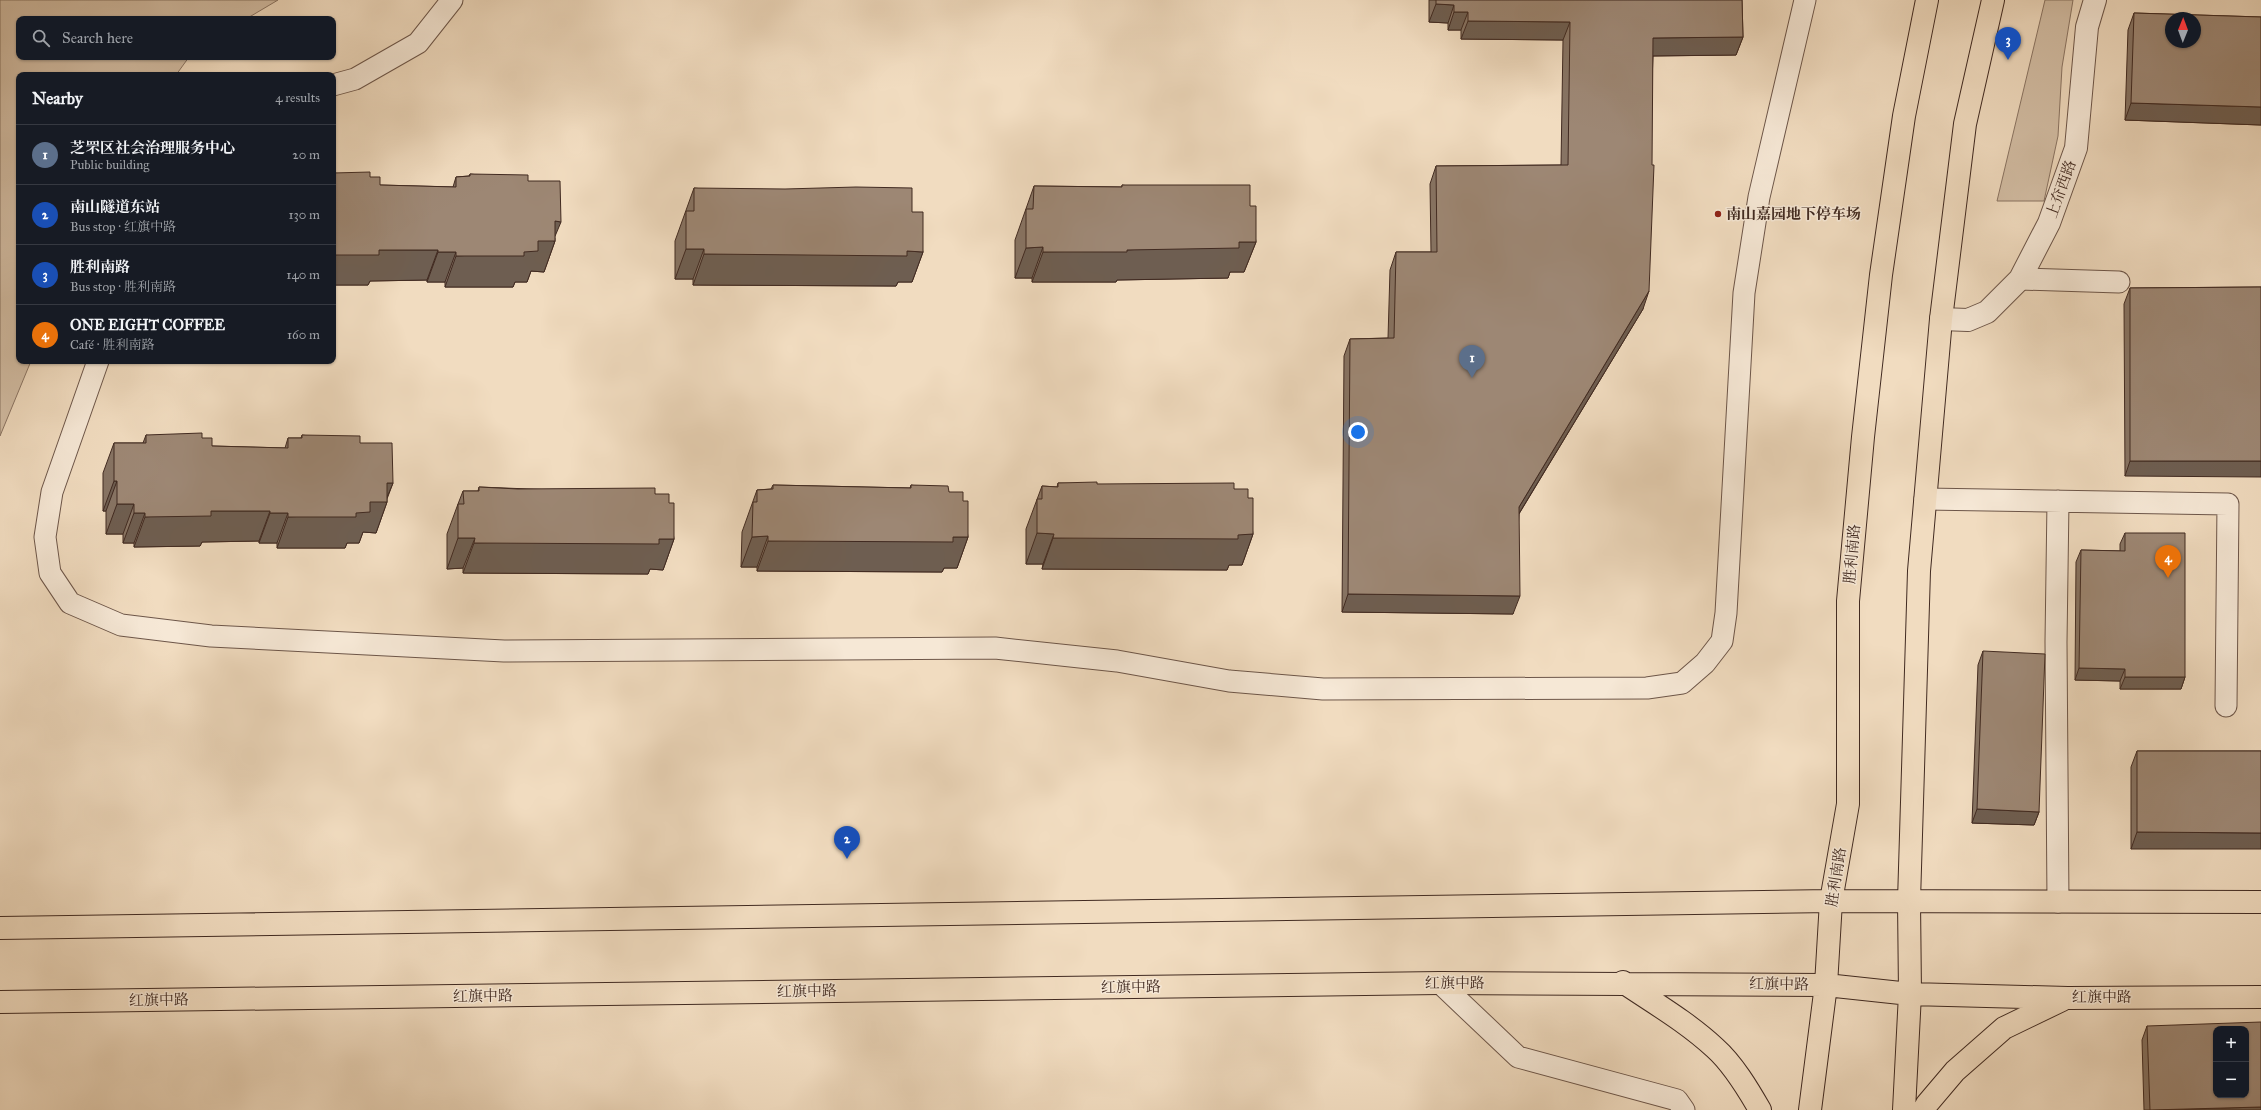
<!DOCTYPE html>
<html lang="en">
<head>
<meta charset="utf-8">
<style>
	:root { --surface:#171b24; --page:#242831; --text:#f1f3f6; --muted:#9ea1a6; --line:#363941; --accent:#7c3aed }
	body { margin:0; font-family:"IM FELL Great Primer","Noto Serif SC",serif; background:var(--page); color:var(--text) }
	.controls { position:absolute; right:12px; bottom:12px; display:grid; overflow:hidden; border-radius:8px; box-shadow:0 1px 3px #0004 }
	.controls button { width:36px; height:36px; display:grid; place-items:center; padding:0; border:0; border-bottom:1px solid var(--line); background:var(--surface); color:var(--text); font:20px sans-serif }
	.compass { position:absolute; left:2165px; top:12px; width:36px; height:36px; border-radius:50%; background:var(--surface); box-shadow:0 1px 3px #0004; rotate:1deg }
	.you { position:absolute; left:1358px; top:432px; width:14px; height:14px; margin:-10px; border:3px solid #fff; border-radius:50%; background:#1a73e8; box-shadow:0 0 0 6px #1a73e833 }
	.badge { display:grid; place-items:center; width:26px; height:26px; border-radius:50%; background:var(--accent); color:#fff; font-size:13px; font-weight:700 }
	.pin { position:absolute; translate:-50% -33px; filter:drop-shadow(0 1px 2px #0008) }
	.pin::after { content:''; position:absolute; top:21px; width:14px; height:12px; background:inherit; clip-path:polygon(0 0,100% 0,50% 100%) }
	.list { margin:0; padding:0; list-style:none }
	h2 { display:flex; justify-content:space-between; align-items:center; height:52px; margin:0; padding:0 16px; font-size:17px }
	h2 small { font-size:13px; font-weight:400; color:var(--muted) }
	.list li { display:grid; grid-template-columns:26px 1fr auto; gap:12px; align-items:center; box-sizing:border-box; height:60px; padding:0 16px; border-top:1px solid var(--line) }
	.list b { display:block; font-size:15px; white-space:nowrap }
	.list p { margin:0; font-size:13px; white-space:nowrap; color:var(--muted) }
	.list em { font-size:13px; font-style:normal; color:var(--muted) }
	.icon { flex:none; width:22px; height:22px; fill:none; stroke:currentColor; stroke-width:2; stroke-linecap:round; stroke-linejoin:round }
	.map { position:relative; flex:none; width:2261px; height:1110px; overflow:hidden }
	.search { position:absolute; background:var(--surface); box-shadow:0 1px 3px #0004; left:16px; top:16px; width:320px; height:44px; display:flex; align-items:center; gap:10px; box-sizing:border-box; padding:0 14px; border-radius:8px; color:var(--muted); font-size:15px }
	.panel { position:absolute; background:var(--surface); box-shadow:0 1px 3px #0004; left:16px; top:72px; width:320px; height:292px; border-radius:8px }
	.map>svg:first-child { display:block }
</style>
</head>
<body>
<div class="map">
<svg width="2261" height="1110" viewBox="0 0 2261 1110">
	<rect width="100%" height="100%" fill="#f1dcc0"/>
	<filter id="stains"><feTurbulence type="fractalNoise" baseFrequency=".005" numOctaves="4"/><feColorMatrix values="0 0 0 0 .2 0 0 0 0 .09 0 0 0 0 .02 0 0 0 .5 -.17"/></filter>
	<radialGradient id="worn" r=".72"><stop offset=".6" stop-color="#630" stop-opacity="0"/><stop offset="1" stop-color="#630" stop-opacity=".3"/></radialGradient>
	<!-- green -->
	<path fill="#d3bea5" stroke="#8a7463" d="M 0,0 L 278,0 L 246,19 L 19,19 L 19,57 L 189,57 L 176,75 L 19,75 L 19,361 L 31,361 L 0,436 Z
		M 2045,0 L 2073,0 L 2062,67 L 2058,136 L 2044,201 L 1997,201 Z"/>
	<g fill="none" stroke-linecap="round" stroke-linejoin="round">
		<!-- service casing -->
		<g stroke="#6d5649" stroke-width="23">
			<path id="service" d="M 333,85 L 355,79 L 418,43 L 452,0
				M 2020,279 L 2119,282
				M 98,361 L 52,492 L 45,537 L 50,573 L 70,603 L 121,625 L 211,636 L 504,651 L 995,648 L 1117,661 L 1229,681 L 1323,689 L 1647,688 L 1682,683 L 1705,663 L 1722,641 L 1726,613 L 1744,293 L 1759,197 L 1805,0
				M 1925,499 L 2228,504 L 2226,706
				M 2058,501 L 2056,642 L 2058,902
				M 1440,983 L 1518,1057 L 1677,1100 L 1684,1110"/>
		</g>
		<!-- minor casing -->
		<g stroke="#6d5649" stroke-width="24">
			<path id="minor" d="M 1941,319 L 1968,320 L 1987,312 L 2020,279 L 2049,223 L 2076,148 L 2087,27 L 2095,0"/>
		</g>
		<!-- primary casing -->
		<g stroke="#412a21" stroke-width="24">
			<path id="primary" d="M 0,928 L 1831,901 L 2261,902
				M 1623,982 C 1654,1003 1687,1022 1715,1048 C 1733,1064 1748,1089 1760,1110
				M 0,1002 L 1440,983 L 1826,985 L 1910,994 L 2068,998 L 2261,997
				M 1810,1110 L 1826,985 L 1831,901 L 1848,804 L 1848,601 L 1863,437 L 1881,275 L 1904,116 L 1927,0
				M 1904,1110 L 1910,994 L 1909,901 L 1919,571 L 1941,319 L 1965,124 L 1993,0
				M 1924,1110 L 1927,1104 L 1955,1071 L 2004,1028 L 2062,1000"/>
		</g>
		<!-- service -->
		<use href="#service" stroke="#f6e8d6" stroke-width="21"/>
		<!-- minor -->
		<use href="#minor" stroke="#f6e8d6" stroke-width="22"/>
		<!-- primary -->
		<use href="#primary" stroke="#f1dcc0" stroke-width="22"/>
	</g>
	<!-- wall -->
	<path fill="#877464" stroke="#412a21" d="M 1429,0 L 1742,0 L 1743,37 L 1736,55 L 1653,56 L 1643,309 L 1519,514 L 1513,614 L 1342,612 L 1344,356 L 1350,339 L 1388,338 L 1390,270 L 1396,252 L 1431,252 L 1430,184 L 1436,166 L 1561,165 L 1563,40 L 1461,39 L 1461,30 L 1448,30 L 1448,23 L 1429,22 Z
		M 2134,13 L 2261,17 L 2261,125 L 2125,120 L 2128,30 Z
		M 333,173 L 370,177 L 380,185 L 453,187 L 456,177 L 469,176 L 470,174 L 528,181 L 555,238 L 555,241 L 544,272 L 531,271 L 527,282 L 515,282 L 513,287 L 445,287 L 445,282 L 427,282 L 427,280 L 370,281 L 368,285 L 333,285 Z
		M 1122,185 L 1250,206 L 1256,242 L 1244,272 L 1230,272 L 1228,278 L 1117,280 L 1116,282 L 1032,282 L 1032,278 L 1015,278 L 1015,240 L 1034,186 L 1122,187 Z
		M 694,188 L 912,212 L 923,252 L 912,282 L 898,282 L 896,286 L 693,285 L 693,279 L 675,279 L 675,241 Z
		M 2261,287 L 2125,476 L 2124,304 L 2130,288 Z
		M 146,435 L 212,446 L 285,448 L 288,438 L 301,438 L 302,435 L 360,443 L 393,483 L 387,499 L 387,502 L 376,533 L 363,532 L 359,543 L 347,543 L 345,548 L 277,548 L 277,543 L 259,543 L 259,541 L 202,542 L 200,546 L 134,547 L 134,543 L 123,543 L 123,534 L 106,534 L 106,511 L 103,511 L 103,473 L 114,443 L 143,443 Z
		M 1058,483 L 1234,489 L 1248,498 L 1253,534 L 1242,565 L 1229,565 L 1227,570 L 1042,569 L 1043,564 L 1026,564 L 1026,529 L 1042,486 L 1057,487 Z
		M 773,485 L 910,488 L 911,485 L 949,492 L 963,501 L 968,537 L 957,568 L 944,568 L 942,572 L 757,571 L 757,567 L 741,567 L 742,532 L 757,490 L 771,489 Z
		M 479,487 L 655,494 L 669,503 L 674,539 L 663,570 L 650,569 L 648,574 L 463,573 L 463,568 L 447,569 L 447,534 L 458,504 L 463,491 L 478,491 Z
		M 2125,533 L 2185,677 L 2181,689 L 2120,689 L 2120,681 L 2075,680 L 2076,562 L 2081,550 L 2120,551 L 2120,544 Z
		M 1983,651 L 2039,812 L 2034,825 L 1972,823 L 1978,665 Z
		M 2137,751 L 2261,751 L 2131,849 L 2131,767 Z
		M 2147,1026 L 2261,1110 L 2144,1110 L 2142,1040 Z"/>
	<!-- shaded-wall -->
	<path fill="#6e5e51" stroke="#412a21" d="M 1436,4 L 1454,5 L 1448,23 L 1429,22 Z
		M 1454,12 L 1468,12 L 1461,30 L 1448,30 Z
		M 1468,21 L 1570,22 L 1563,40 L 1461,39 Z
		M 1743,37 L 1736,55 L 1646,56 L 1653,38 Z
		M 2131,103 L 2261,107 L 2261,125 L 2125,120 Z
		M 555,221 L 561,222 L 553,241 L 555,241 L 544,272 L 531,271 L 527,282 L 515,282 L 513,287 L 445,287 L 456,256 L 524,252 Z
		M 1239,242 L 1256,242 L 1244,272 L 1230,272 L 1228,278 L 1117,280 L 1116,282 L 1032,282 L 1043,252 L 1127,250 Z
		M 1043,247 L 1032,278 L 1015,278 L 1026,248 Z
		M 686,249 L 704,249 L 693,279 L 675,279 Z
		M 379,250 L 438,250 L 427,280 L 370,281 L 368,285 L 333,285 L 333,255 Z
		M 907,251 L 923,252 L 912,282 L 898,282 L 896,286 L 693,285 L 704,254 Z
		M 438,252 L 456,252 L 445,282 L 427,282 Z
		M 1649,291 L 1643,309 L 1512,525 L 1519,507 Z
		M 2130,461 L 2261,461 L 2261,477 L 2125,476 Z
		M 114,481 L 117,481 L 106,511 L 103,511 Z
		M 387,483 L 393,483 L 385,502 L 387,502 L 376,533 L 363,532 L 359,543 L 347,543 L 345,548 L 277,548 L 288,517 L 356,513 L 370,502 Z
		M 117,504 L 134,504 L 123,534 L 106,534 Z
		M 211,511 L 270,511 L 259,541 L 202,542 L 200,546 L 134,547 L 145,517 Z
		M 134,513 L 145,513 L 134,543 L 123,543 Z
		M 270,513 L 288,513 L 277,543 L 259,543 Z
		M 1037,533 L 1054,534 L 1043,564 L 1026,564 Z
		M 1253,534 L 1242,565 L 1229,565 L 1227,570 L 1042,569 L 1053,538 Z
		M 768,536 L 757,567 L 741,567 L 752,537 Z
		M 953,537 L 968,537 L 957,568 L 944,568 L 942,572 L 757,571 L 768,541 Z
		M 458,538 L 475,538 L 463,568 L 447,569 Z
		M 659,539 L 674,539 L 663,570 L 650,569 L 648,574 L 463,573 L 474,543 Z
		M 1348,594 L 1520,596 L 1513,614 L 1342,612 Z
		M 2079,668 L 2125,669 L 2120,681 L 2075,680 Z
		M 2125,677 L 2185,677 L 2181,689 L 2120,689 Z
		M 1977,809 L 2039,812 L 2034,825 L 1972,823 Z
		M 2137,832 L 2261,833 L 2261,849 L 2131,849 Z
		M 2261,1107 L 2261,1110 L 2153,1110 Z"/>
	<!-- building -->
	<path fill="#9d8774" stroke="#412a21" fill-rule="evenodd" d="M 1436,0 L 1742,0 L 1743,37 L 1653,38 L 1652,165 L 1654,165 L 1649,291 L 1519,507 L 1520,596 L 1348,594 L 1350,339 L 1394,338 L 1396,252 L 1437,252 L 1436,166 L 1568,165 L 1570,22 L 1468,21 L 1468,12 L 1454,12 L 1454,5 L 1436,4 Z
		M 2134,13 L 2261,17 L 2261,107 L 2131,103 ZM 2171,18 L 2195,18 L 2195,42 L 2171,42 Z
		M 370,172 L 370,177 L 380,177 L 380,185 L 456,187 L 456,177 L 470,176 L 470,174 L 528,175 L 528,181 L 560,181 L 561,222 L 555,221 L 555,241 L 538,241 L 538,251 L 524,252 L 524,256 L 456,256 L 456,252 L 438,252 L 438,250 L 379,250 L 379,255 L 333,255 L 333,173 Z
		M 1122,185 L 1250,185 L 1250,206 L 1256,206 L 1256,242 L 1239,242 L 1239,248 L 1127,250 L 1127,252 L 1043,252 L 1043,247 L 1026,248 L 1026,209 L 1033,209 L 1034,186 L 1122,187 Z
		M 856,187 L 912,188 L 912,212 L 923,212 L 923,252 L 907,251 L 907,256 L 704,254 L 704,249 L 686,249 L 686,211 L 694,211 L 694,188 L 785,189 Z
		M 2261,287 L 2261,461 L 2130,461 L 2130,288 Z
		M 202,433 L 202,438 L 212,438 L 212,446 L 288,448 L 288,438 L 302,438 L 302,435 L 360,436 L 360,443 L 392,443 L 393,483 L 387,483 L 387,502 L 370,502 L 370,512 L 356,513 L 356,517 L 288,517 L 288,513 L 270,513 L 270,511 L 211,511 L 211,516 L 145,517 L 145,513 L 134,513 L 134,504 L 117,504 L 117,481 L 114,481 L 114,443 L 146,443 L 146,435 Z
		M 1097,482 L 1097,484 L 1234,483 L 1234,489 L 1248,489 L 1248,498 L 1253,498 L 1253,534 L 1238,535 L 1238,539 L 1053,538 L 1054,534 L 1037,533 L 1037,499 L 1042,499 L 1042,486 L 1058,487 L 1058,483 Z
		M 773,485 L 911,488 L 911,485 L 948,486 L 949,492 L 963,492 L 963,501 L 968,501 L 968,537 L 953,537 L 953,542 L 768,541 L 768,536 L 752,537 L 753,502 L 757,502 L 757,490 L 773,489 Z
		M 479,487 L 518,489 L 655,488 L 655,494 L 669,494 L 669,503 L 674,503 L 674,539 L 659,539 L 659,544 L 474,543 L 475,538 L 458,538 L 458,504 L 464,504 L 463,491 L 479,491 Z
		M 2125,533 L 2185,533 L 2185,677 L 2125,677 L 2125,669 L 2079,668 L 2081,550 L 2125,551 Z
		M 1983,651 L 2045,654 L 2039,812 L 1977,809 Z
		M 2137,751 L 2261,751 L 2261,833 L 2137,832 Z
		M 2261,1022 L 2261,1107 L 2150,1110 L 2147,1026 ZM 2216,1029 L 2246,1029 L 2246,1095 L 2216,1095 Z"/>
	<!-- markers -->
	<circle fill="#8f2418" stroke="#f6e8d6" stroke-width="1.5" cx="1718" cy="214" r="4"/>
	<g text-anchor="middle" stroke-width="3" stroke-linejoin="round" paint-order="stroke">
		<!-- street labels -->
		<g font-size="15" fill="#412a21" stroke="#f6e8d6">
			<text transform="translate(2061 189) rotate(-70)" y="5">上夼西路</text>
			<text transform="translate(1852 554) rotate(-85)" y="5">胜利南路</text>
			<text transform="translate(1836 877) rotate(-81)" y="5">胜利南路</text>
			<text x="1455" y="988">红旗中路</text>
			<text transform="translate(1779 984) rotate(1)" y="5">红旗中路</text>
			<text transform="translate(1131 987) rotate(-1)" y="5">红旗中路</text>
			<text transform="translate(807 991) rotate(-1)" y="5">红旗中路</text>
			<text transform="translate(483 996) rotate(-1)" y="5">红旗中路</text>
			<text x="2102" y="1002">红旗中路</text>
			<text transform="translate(159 1000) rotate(-1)" y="5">红旗中路</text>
		</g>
		<!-- poi labels -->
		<g font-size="15" font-weight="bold" fill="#412a21" stroke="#f6e8d6" text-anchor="start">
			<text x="1726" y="219">南山嘉园地下停车场</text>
		</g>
	</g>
	<rect width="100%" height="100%" filter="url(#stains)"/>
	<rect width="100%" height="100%" fill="url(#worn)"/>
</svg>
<div class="controls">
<button>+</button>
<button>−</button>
</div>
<svg class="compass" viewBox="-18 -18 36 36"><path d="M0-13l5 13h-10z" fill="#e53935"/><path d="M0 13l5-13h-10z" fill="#9ea1a6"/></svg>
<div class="you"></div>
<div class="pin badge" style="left:1472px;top:378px;background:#5c6f8a">1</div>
<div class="pin badge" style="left:847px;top:859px;background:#1a4fb4">2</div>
<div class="pin badge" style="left:2008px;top:60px;background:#1a4fb4">3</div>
<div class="pin badge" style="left:2168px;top:578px;background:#e8710a">4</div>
<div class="search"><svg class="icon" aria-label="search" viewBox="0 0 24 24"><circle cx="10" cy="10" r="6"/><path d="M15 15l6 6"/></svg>Search here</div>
<section class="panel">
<h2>Nearby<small>4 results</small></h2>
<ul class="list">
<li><span class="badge" style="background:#5c6f8a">1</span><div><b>芝罘区社会治理服务中心</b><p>Public building</p></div><em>20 m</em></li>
<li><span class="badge" style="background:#1a4fb4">2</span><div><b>南山隧道东站</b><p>Bus stop · 红旗中路</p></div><em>130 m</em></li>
<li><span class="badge" style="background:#1a4fb4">3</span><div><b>胜利南路</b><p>Bus stop · 胜利南路</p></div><em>140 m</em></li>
<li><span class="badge" style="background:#e8710a">4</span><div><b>ONE EIGHT COFFEE</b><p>Café · 胜利南路</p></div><em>160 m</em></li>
</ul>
</section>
</div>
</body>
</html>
